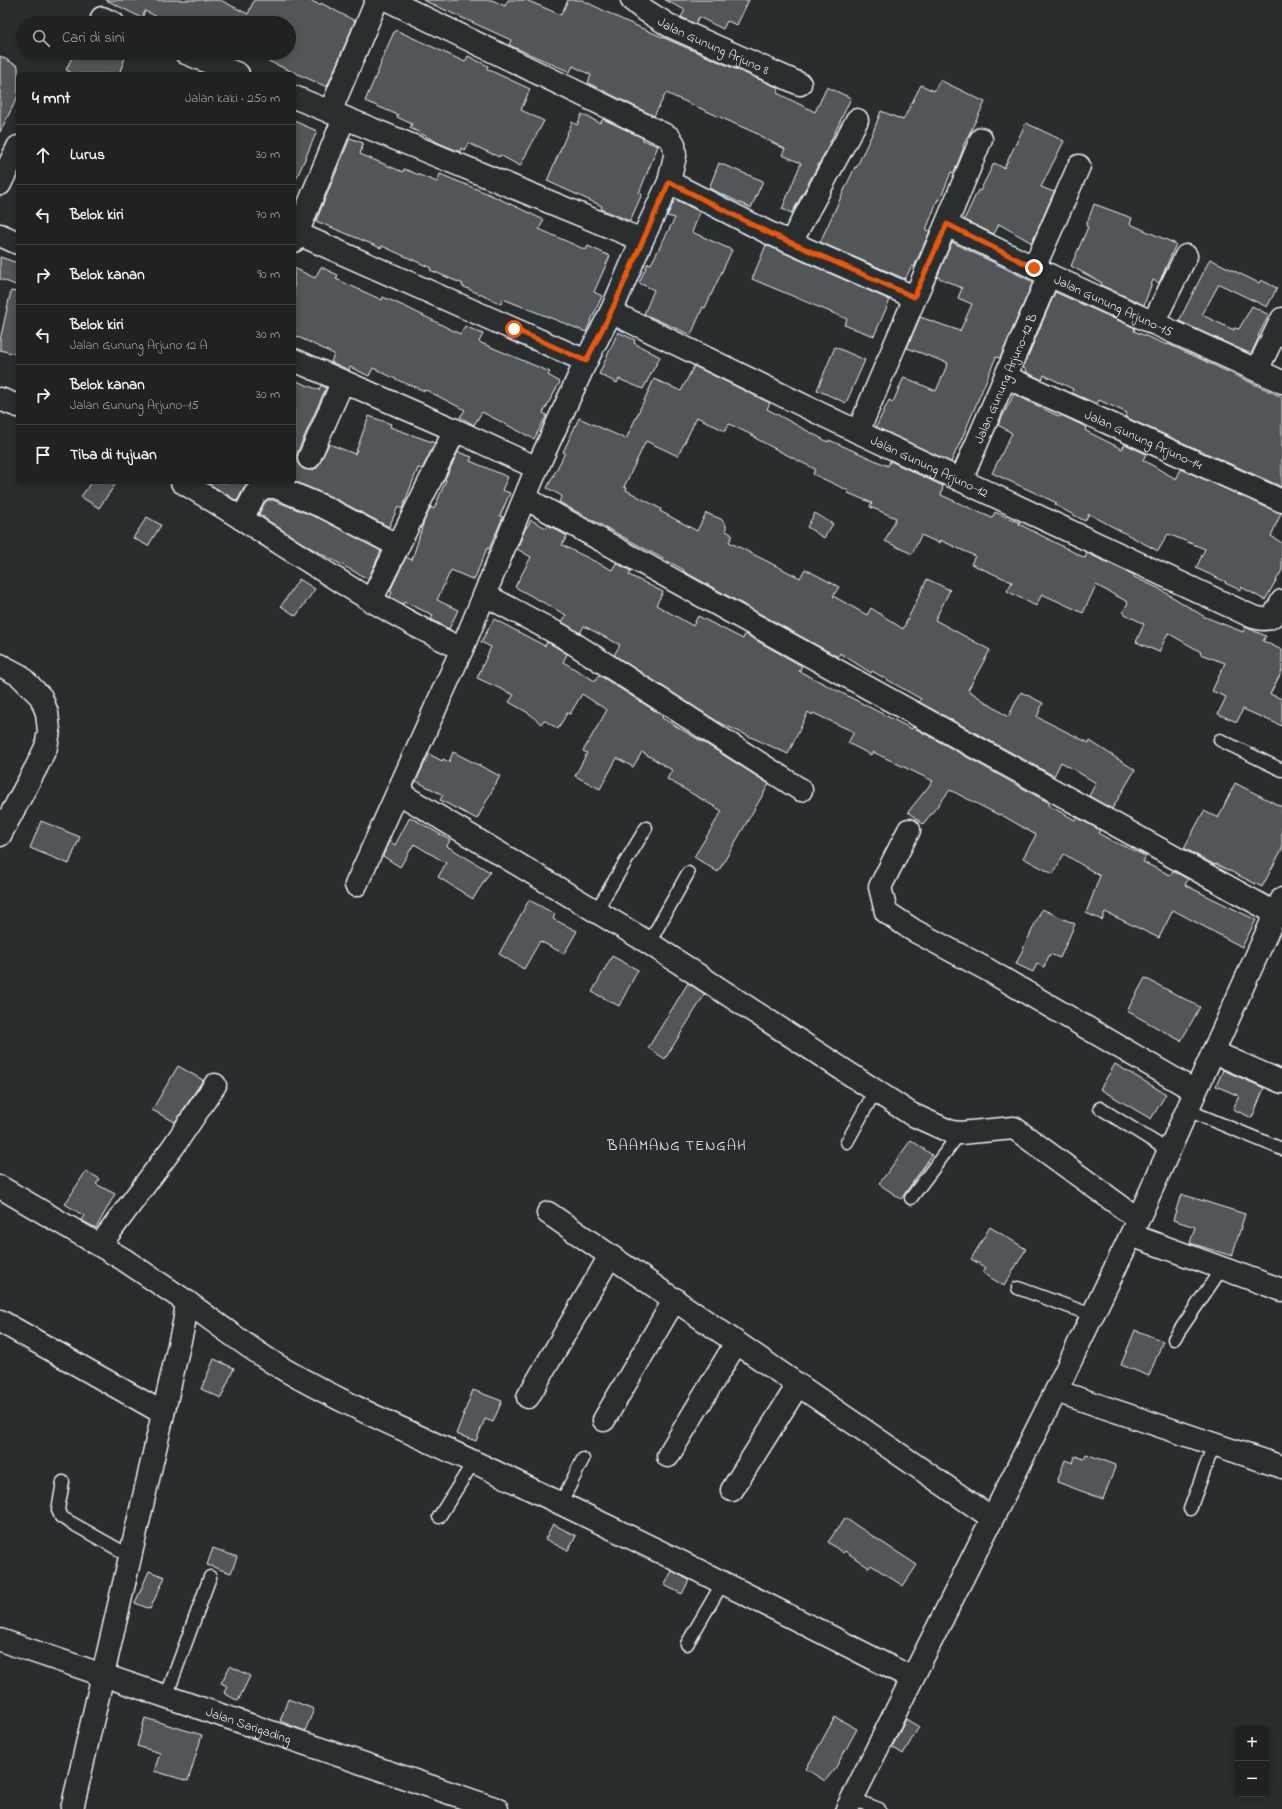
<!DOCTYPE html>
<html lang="id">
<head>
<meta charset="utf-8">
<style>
	:root { --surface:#202222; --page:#2d2f2f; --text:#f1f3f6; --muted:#a2a4a5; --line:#3d3f40 }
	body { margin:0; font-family:"Indie Flower",sans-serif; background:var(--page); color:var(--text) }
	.controls { position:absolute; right:12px; bottom:12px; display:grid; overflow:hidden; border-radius:6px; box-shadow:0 2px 6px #0003 }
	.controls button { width:36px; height:36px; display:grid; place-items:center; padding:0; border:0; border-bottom:1px solid var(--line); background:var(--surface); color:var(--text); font:20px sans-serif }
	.stop { position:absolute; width:12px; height:12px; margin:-9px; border:3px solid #ea580c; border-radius:50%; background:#fff }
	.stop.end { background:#ea580c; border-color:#fff; box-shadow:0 1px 4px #0008 }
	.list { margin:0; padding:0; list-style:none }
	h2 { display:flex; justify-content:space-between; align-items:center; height:52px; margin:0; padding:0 16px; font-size:17px }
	h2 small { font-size:13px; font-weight:400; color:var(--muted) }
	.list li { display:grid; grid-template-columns:26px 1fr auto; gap:12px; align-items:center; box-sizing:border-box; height:60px; padding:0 16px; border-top:1px solid var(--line) }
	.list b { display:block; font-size:15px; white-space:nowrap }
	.list p { margin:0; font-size:13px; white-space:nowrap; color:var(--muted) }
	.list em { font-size:13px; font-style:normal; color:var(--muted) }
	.icon { flex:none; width:22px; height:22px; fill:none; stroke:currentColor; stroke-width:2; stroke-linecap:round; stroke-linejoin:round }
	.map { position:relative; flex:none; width:1282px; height:1809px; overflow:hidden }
	.search { position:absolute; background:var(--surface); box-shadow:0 2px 6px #0003; left:16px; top:16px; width:280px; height:44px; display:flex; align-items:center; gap:10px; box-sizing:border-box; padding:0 14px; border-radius:22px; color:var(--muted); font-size:15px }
	.panel { position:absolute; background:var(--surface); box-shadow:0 2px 6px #0003; left:16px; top:72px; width:280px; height:412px; border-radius:6px }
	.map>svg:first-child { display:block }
</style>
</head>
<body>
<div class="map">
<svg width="1282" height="1809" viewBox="0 0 1282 1809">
	<rect width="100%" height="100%" fill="#2a2d2e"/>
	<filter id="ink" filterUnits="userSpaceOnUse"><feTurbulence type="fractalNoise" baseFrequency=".025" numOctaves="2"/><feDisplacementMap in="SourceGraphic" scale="8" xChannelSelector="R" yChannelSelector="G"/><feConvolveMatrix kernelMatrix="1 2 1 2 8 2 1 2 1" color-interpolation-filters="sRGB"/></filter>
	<g filter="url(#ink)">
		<!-- building -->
		<path fill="#535759" stroke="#e8f1f8" d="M 106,0 L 220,0 L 248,14 L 254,0 L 309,0 L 320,5 L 321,3 L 355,21 L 327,87 L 250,53 L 289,53 L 289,23 L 170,23 L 145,11 L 142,18 Z
			M 423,0 L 492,0 L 505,6 L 508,0 L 526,0 L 561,15 L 568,0 L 582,0 L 623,20 L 779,88 L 777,93 L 815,112 L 827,87 L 851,98 L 827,149 L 792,213 L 782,209 L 801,163 L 782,155 L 785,149 L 760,136 L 760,135 L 666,93 L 654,116 L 588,83 L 591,75 L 573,66 L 570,72 L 509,45 L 511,40 Z
			M 665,0 L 749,0 L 737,25 L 727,21 L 723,29 L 699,17 L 695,24 L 681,17 L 685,10 Z
			M 396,30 L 465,62 L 468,56 L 488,66 L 487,69 L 530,89 L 521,110 L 544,121 L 520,166 L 500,155 L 499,157 L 468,143 L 465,150 L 461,148 L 460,152 L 441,144 L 410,128 L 412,124 L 397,117 L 398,115 L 365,101 L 381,64 L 380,63 L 394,32 L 395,32 Z
			M 74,53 L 127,53 L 119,74 L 74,74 L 66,70 Z
			M 0,56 L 18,66 L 18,96 L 0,132 Z
			M 940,80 L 985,102 L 963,146 L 964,147 L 954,173 L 951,172 L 940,200 L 938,199 L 926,230 L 930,231 L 914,267 L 912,266 L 905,279 L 820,242 L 855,167 L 856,168 L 873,132 L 881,111 L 903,120 L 921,85 L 934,91 Z
			M 582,114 L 600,123 L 603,119 L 643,138 L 643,140 L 658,146 L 639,193 L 642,194 L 630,221 L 601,209 L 602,206 L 547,181 L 572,122 L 577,125 Z
			M 294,121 L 317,131 L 294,184 Z
			M 1026,123 L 1064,141 L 1041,187 L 1054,192 L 1032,243 L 999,224 L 994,234 L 964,220 L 978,190 L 980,191 L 994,163 L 1004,168 Z
			M 350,138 L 363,143 L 360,154 L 403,172 L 404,169 L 437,182 L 440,174 L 491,195 L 544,220 L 539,229 L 586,250 L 588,246 L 610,256 L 594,292 L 602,296 L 586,332 L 503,299 L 501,304 L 462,286 L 463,284 L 430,270 L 431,268 L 382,246 L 381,248 L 316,221 Z
			M 719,163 L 763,181 L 751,208 L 709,188 Z
			M 675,199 L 700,212 L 692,232 L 732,250 L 705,308 L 703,307 L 691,335 L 644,314 L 654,290 L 639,283 L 648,263 L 651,264 L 675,218 L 667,216 Z
			M 1094,204 L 1132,218 L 1130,224 L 1176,244 L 1159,283 L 1153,280 L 1144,305 L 1101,285 L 1102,283 L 1071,266 L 1088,227 L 1086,226 Z
			M 952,242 L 1033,282 L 1000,358 L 996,357 L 963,436 L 951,462 L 876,427 L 889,400 L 893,402 L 904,377 L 936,391 L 948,363 L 907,348 L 920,317 L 960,331 L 972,304 L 958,298 L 962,288 L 937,277 Z
			M 766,245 L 890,300 L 874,336 L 844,325 L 847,319 L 752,279 Z
			M 0,257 L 18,263 L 18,286 L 0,279 Z
			M 1210,259 L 1259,283 L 1261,280 L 1277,288 L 1267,307 L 1219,284 L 1202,315 L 1234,330 L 1234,328 L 1239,329 L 1252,306 L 1269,315 L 1258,336 L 1259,337 L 1251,354 L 1179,321 Z
			M 321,267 L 338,275 L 336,279 L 382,300 L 383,297 L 406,307 L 460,334 L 465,326 L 483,334 L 479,342 L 550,372 L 548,375 L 560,382 L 543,413 L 547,415 L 534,439 L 482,412 L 474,425 L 460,417 L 465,410 L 426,390 L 425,391 L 402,382 L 373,368 L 369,376 L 350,367 L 349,370 L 331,362 L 334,354 L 294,335 L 294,268 L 315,278 Z
			M 11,291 L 18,292 L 18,355 L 0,350 L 0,340 Z
			M 1055,292 L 1135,328 L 1134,331 L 1167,345 L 1168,344 L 1282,397 L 1282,487 L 1125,417 L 1127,413 L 1099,400 L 1097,404 L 1072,393 L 1073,389 L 1044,375 L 1042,380 L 1026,372 L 1027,370 L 1023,368 Z
			M 618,332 L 635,340 L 634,343 L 660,357 L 643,389 L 619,379 L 617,383 L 599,374 Z
			M 835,347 L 865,360 L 846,403 L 817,390 Z
			M 694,366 L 770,403 L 767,409 L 828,442 L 829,440 L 888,466 L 890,461 L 943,486 L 941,495 L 992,518 L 995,512 L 1020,523 L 1019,524 L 1085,558 L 1087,553 L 1134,575 L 1134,577 L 1158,588 L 1205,617 L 1243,632 L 1245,627 L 1266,636 L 1263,641 L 1282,650 L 1282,671 L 1270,694 L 1282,699 L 1282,726 L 1243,709 L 1237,722 L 1218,714 L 1226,697 L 1212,691 L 1225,663 L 1200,654 L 1201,652 L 1168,633 L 1159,652 L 1136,642 L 1144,624 L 1123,613 L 1128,602 L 1096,585 L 1083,613 L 1042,594 L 1036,606 L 1007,591 L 1012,582 L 971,564 L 975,556 L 940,540 L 939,543 L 921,535 L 912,554 L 885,541 L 896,518 L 870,507 L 872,503 L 848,493 L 849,491 L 813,474 L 815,469 L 783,453 L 755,438 L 756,437 L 729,424 L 725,431 L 697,417 L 678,456 L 646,441 L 624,487 L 627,488 L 626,490 L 661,509 L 660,511 L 697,531 L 706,513 L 721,519 L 726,525 L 726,531 L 733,535 L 729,542 L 800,578 L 805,569 L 839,587 L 833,596 L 867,615 L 871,608 L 903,629 L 927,579 L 950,590 L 935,620 L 990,650 L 968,690 L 1008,717 L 1021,692 L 1043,703 L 1037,717 L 1089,743 L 1090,741 L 1135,770 L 1112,809 L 1089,796 L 1096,783 L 1061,762 L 1054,776 L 919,702 L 921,699 L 872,671 L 871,673 L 840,653 L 838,657 L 683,571 L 684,570 L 559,502 L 562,496 L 547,488 L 565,453 L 563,452 L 579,418 L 626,439 L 654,379 L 681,391 Z
			M 294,380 L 319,390 L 321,385 L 326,388 L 297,453 L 297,459 L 299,465 L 304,469 L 310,470 L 317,468 L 329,444 L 355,454 L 369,416 L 391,424 L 390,427 L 435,443 L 422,469 L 418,468 L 402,509 L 398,507 L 389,527 L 332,497 L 294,481 Z
			M 1014,394 L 1060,417 L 1061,415 L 1086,427 L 1085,430 L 1088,432 L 1122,449 L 1125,444 L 1146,454 L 1143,460 L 1176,479 L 1181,469 L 1281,513 L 1271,536 L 1282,543 L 1282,570 L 1265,600 L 1241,587 L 1240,590 L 1225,583 L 1226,582 L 1196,568 L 1205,549 L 1168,534 L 1158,551 L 1089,514 L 1085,521 L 1055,505 L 1057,503 L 992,473 L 1012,433 L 998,425 Z
			M 458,452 L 472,457 L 470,461 L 508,477 L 502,490 L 510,493 L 500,516 L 503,517 L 489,549 L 487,548 L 474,580 L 451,570 L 437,600 L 458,610 L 449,629 L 431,619 L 433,615 L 404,602 L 403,604 L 390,597 L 392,592 L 390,591 L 406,557 L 412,560 L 424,521 L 431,507 L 434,509 L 446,480 L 445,479 Z
			M 91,482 L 117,482 L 99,508 L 81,497 Z
			M 206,482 L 250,482 L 244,488 L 237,501 Z
			M 268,500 L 273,500 L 321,519 L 381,551 L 368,579 L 307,546 L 264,518 L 264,517 L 259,514 L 265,502 Z
			M 815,513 L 833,524 L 824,538 L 807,527 Z
			M 147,517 L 161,525 L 148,546 L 133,538 Z
			M 531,520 L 546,528 L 548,525 L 567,536 L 562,545 L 612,570 L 616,563 L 631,571 L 629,575 L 663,592 L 656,605 L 693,626 L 698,616 L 743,639 L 745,634 L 802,666 L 799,671 L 906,726 L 912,729 L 913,727 L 1042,799 L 1050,803 L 1048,805 L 1075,820 L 1076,817 L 1100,830 L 1098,833 L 1112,841 L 1146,856 L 1143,862 L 1170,875 L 1173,871 L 1188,879 L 1185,885 L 1256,920 L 1242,947 L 1173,910 L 1159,938 L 1105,912 L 1102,920 L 1086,913 L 1100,876 L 1064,854 L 1053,874 L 1023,858 L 1036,835 L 1000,814 L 999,815 L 950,790 L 923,824 L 908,812 L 933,781 L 873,752 L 871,755 L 848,743 L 854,732 L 813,713 L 812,715 L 808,712 L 788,754 L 720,723 L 614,655 L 620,645 L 584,626 L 580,633 L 562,622 L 566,615 L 515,587 L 531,557 L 517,549 L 526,527 L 527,527 Z
			M 299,579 L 315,589 L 296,616 L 281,606 Z
			M 494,619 L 545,646 L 547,642 L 556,647 L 567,654 L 563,662 L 595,681 L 599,675 L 663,716 L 662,718 L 706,744 L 769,784 L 718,872 L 694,857 L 722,811 L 667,779 L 672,770 L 642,752 L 633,767 L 617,758 L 600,789 L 575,776 L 587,753 L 583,751 L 607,710 L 582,694 L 570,714 L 567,713 L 558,729 L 544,720 L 541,724 L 530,714 L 509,702 L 514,695 L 477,678 L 491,647 L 481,642 Z
			M 453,752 L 500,776 L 477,819 L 440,800 L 443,795 L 416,781 L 429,754 L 442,761 L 443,759 L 449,762 Z
			M 1235,783 L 1282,807 L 1282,849 L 1262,887 L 1216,864 L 1215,865 L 1184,848 L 1204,811 L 1218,818 Z
			M 410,817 L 450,840 L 447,846 L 490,872 L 473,899 L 438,877 L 446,863 L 414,844 L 400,867 L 383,856 L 389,841 L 395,845 Z
			M 41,821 L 80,837 L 69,864 L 30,848 Z
			M 529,900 L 555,914 L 553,919 L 577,931 L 564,954 L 540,941 L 524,969 L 499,954 Z
			M 1042,909 L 1075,924 L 1060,958 L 1050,954 L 1044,967 L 1037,964 L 1033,972 L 1016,964 Z
			M 612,956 L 638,970 L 619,1006 L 592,992 Z
			M 1145,978 L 1200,1007 L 1181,1041 L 1127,1011 Z
			M 688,983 L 705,994 L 665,1059 L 648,1048 Z
			M 1115,1064 L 1166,1094 L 1151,1119 L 1100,1089 Z
			M 178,1066 L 203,1080 L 175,1122 L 152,1110 Z
			M 1223,1070 L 1264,1088 L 1252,1118 L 1233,1109 L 1239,1096 L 1216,1086 Z
			M 911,1140 L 932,1155 L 901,1199 L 879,1184 Z
			M 86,1171 L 100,1179 L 96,1184 L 115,1194 L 96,1228 L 81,1220 L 84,1216 L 65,1204 Z
			M 1181,1194 L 1245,1214 L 1232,1256 L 1190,1243 L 1195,1227 L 1173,1220 Z
			M 990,1227 L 1026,1249 L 1004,1286 L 983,1273 L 986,1268 L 971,1259 Z
			M 1135,1330 L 1163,1341 L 1149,1376 L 1121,1365 Z
			M 214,1359 L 234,1368 L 221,1398 L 201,1389 Z
			M 473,1390 L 502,1401 L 493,1422 L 485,1419 L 476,1441 L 456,1434 Z
			M 1086,1454 L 1116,1465 L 1103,1499 L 1057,1482 L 1065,1460 L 1073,1463 L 1075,1456 L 1084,1459 Z
			M 845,1518 L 917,1565 L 903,1586 L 871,1565 L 869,1568 L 845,1551 L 843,1553 L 828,1542 Z
			M 553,1524 L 576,1536 L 568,1551 L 545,1539 Z
			M 213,1548 L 237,1557 L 231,1573 L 207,1565 Z
			M 149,1571 L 165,1577 L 150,1609 L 135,1603 Z
			M 672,1571 L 689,1580 L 682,1594 L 664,1585 Z
			M 230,1666 L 250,1676 L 238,1701 L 224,1693 L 227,1686 L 221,1683 Z
			M 288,1699 L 314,1709 L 305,1731 L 280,1721 Z
			M 835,1717 L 857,1729 L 836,1767 L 825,1781 L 806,1769 Z
			M 145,1718 L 202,1735 L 188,1781 L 154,1771 L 160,1753 L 137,1746 Z
			M 906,1719 L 919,1727 L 903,1754 L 892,1747 Z"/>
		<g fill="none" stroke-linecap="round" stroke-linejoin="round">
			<!-- service casing -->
			<g stroke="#e8f1f8" stroke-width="15">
				<path id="service" d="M 1220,740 L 1282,770
					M 596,911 L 646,828
					M 649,943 L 688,873
					M 1100,1108 L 1169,1151
					M 1187,1110 L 1282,1149
					M 847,1142 L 875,1091
					M 911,1198 L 960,1133
					M 1018,1288 L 1092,1315
					M 1174,1339 L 1222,1268
					M 63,1482 L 58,1510 L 61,1517 L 130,1556
					M 561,1503 L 583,1459
					M 1190,1509 L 1214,1444
					M 439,1517 L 474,1461
					M 687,1644 L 723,1582
					M 166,1697 L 210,1577
					M 852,1799 L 879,1809"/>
			</g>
			<!-- minor casing -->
			<g stroke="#e8f1f8" stroke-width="25">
				<g id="minor">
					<path id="s1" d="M 632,0 L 643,9 L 670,26 L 800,84"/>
					<path d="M 102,18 L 113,23"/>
					<path d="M 186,53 L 238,74"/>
					<path d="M 294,97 L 642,240"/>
					<path d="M 330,112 L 377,0"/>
					<path d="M 669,182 L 767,232 L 914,297"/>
					<path d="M 0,184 L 18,147"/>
					<path id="s2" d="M 947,225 L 1049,275 L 1282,382"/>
					<path d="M 294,232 L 586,361"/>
					<path d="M 0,235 L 18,243"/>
					<path d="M 294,241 L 344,118"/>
					<path d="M 791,242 L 857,120"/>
					<path d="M 1034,268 L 1079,166"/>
					<path id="s3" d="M 611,312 L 858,432 L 1251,616 C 1271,623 1273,618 1282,601"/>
					<path d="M 1153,323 L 1186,256"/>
					<path d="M 294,360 L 455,430 L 537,468"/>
					<path d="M 1257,370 L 1282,319"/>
					<path id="s4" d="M 1006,377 L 1282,501"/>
					<path d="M 0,399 L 18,406"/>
					<path d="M 858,432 C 899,334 942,237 981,139"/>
					<path d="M 309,458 L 343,381"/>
					<path id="s5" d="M 961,480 L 1049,275"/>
					<path d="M 182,482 C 276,537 363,603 462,649"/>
					<path d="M 525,498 L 1275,913"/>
					<path d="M 242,519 L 255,494 L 264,487 L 276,487 L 326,508 L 398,546"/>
					<path d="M 485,595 L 562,636 L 801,790"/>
					<path d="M 371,601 L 455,430"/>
					<path d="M 0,665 L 19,675 L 41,697 L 47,713 L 49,731 L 46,747 L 37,766 L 0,835"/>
					<path d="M 399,793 L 649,943 L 911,1114 L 951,1132 L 960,1133 L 1014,1128 L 1138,1219"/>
					<path d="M 909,830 L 880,887 L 886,912 L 913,930 L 988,970 L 1195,1091"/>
					<path d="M 356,885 L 462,649 L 537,468 L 586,361 L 611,312 L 642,240 L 669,182 L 675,156 L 674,144 L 669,137 L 388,0"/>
					<path d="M 1213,1052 L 1282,1082"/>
					<path d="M 0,1187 L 123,1259 L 187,1302 L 184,1323 L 72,1809"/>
					<path d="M 548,1213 L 992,1518"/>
					<path d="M 1131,1235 L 1282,1290"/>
					<path d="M 100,1245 L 173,1147 L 215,1085"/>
					<path d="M 187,1302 C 219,1325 251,1350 285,1370 C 360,1413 441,1445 518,1483 C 650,1546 781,1611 912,1678"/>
					<path d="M 0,1321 L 163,1413"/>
					<path d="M 1056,1391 L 1282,1467"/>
					<path d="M 528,1397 L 610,1256"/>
					<path d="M 604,1420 L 675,1299"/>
					<path d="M 668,1456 L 736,1343"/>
					<path d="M 732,1490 L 798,1385"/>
					<path id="s6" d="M 0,1640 L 497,1809"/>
					<path d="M 847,1809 L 1056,1391 L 1131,1235 L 1282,899"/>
				</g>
			</g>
			<!-- service -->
			<use href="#service" stroke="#2a2d2e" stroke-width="12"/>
			<!-- minor -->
			<use href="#minor" stroke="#2a2d2e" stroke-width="22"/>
		</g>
	</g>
	<g fill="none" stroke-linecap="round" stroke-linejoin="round" filter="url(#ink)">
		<!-- route -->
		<path stroke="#ea580c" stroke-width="5" d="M 514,329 L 586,361 L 611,312 L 669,182 L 767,232 L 914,297 L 947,224 L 1034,268"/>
	</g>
	<g text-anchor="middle" stroke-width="3" stroke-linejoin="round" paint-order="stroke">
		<!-- street labels -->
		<g font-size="13" fill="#e8f1f8" stroke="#2a2d2e">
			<text dy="5" stroke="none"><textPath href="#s1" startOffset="94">Jalan Gunung Arjuno 8</textPath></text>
			<text dy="5" stroke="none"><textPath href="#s2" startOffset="185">Jalan Gunung Arjuno-15</textPath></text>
			<text dy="5" stroke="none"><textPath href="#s5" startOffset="111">Jalan Gunung Arjuno-12 B</textPath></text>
			<text dy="5" stroke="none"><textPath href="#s4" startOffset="151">Jalan Gunung Arjuno-14</textPath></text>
			<text dy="5" stroke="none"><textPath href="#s3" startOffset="354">Jalan Gunung Arjuno-12</textPath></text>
			<text dy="5" stroke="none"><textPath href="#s6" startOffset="263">Jalan Sarigading</textPath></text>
		</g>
		<!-- quarter labels -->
		<g font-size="15" letter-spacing="1" fill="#e8f1f8" stroke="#2a2d2e">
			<text x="677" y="1150">BAAMANG TENGAH</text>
		</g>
	</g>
</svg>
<div class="controls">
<button>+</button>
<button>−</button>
</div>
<div class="stop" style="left:514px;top:329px"></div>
<div class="stop end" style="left:1034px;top:268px"></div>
<div class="search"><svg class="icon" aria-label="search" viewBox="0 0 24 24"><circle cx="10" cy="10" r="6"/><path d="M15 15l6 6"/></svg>Cari di sini</div>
<section class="panel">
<h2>4 mnt<small>Jalan kaki · 250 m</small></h2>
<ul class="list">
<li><svg class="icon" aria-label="ahead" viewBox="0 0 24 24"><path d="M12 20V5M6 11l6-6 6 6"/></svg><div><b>Lurus</b></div><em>30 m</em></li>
<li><svg class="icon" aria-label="left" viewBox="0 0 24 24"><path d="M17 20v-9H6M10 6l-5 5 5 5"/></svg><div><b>Belok kiri</b></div><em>70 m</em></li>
<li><svg class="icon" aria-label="right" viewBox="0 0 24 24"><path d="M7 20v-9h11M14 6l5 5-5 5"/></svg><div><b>Belok kanan</b></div><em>90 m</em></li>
<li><svg class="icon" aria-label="left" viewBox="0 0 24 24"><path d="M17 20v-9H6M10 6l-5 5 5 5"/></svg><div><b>Belok kiri</b><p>Jalan Gunung Arjuno 12 A</p></div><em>30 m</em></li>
<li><svg class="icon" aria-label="right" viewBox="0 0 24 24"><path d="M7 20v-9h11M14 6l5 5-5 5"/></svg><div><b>Belok kanan</b><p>Jalan Gunung Arjuno-15</p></div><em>30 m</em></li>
<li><svg class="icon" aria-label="arrive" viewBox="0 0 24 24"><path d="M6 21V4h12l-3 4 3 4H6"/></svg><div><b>Tiba di tujuan</b></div></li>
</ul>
</section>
</div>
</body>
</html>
